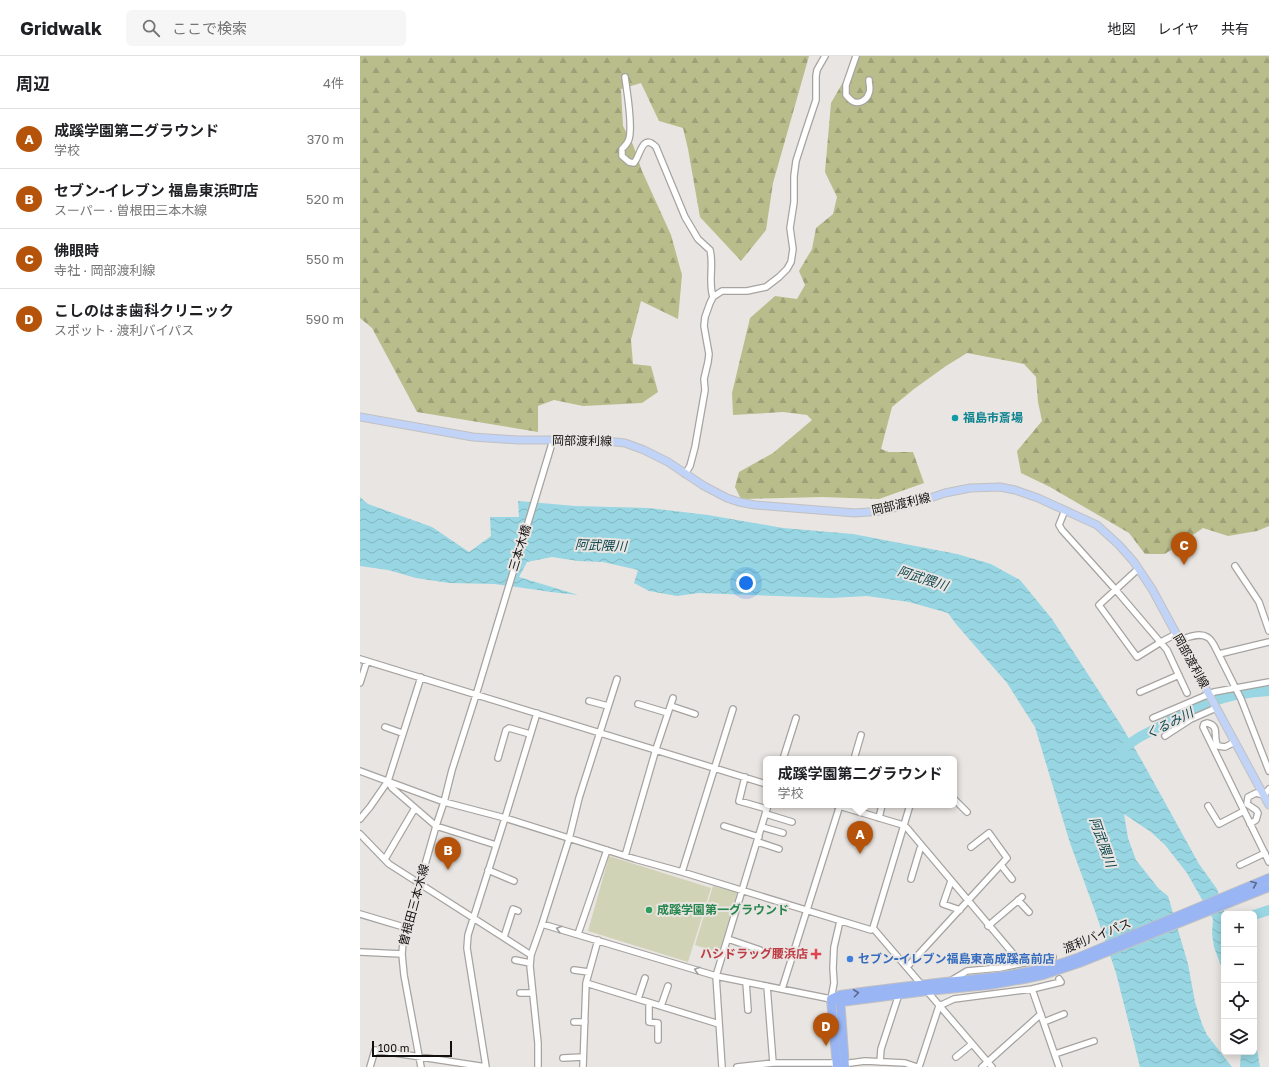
<!DOCTYPE html>
<html lang="ja">
<head>
<meta charset="utf-8">
<style>
	:root { --surface:#fff; --page:#f6f6f6; --text:#202124; --muted:#757577; --line:#e0e0e0; --accent:#b45309 }
	body { margin:0; font-family:"Golos Text","Noto Sans JP",sans-serif; background:var(--page); color:var(--text) }
	.controls { position:absolute; right:12px; bottom:12px; display:grid; overflow:hidden; border-radius:6px; box-shadow:0 2px 10px #0003 }
	.controls button { width:36px; height:36px; display:grid; place-items:center; padding:0; border:0; border-bottom:1px solid var(--line); background:var(--surface); color:var(--text); font:20px sans-serif }
	.scale { position:absolute; left:12px; bottom:10px; width:80px; box-sizing:border-box; padding-left:4px; border:2px solid #11100f; border-top:0; font-size:11px; line-height:14px; white-space:nowrap; color:#11100f; -webkit-text-stroke:3px #e9e5e2; paint-order:stroke }
	.you { position:absolute; left:386px; top:527px; width:14px; height:14px; margin:-10px; border:3px solid #fff; border-radius:50%; background:#1a73e8; box-shadow:0 0 0 6px #1a73e833 }
	.badge { display:grid; place-items:center; width:26px; height:26px; border-radius:50%; background:var(--accent); color:#fff; font-size:13px; font-weight:700 }
	.pin { position:absolute; translate:-50% -33px; filter:drop-shadow(0 1px 2px #0008) }
	.pin::after { content:''; position:absolute; top:21px; width:14px; height:12px; background:inherit; clip-path:polygon(0 0,100% 0,50% 100%) }
	.popup { position:absolute; left:403px; top:700px; width:194px; height:52px; box-sizing:border-box; display:grid; place-content:center; border-radius:6px; background:var(--surface); filter:drop-shadow(0 1px 3px #0005); font-size:13px; white-space:nowrap; color:var(--muted) }
	.popup b { font-size:15px; color:var(--text) }
	.popup::after { content:''; position:absolute; left:50%; top:100%; margin-left:-8px; border:8px solid transparent; border-top-color:var(--surface) }
	.list { margin:0; padding:0; list-style:none }
	h2 { display:flex; justify-content:space-between; align-items:center; height:52px; margin:0; padding:0 16px; font-size:17px }
	h2 small { font-size:13px; font-weight:400; color:var(--muted) }
	.list li { display:grid; grid-template-columns:26px 1fr auto; gap:12px; align-items:center; box-sizing:border-box; height:60px; padding:0 16px; border-top:1px solid var(--line) }
	.list b { display:block; font-size:15px; white-space:nowrap }
	.list p { margin:0; font-size:13px; white-space:nowrap; color:var(--muted) }
	.list em { font-size:13px; font-style:normal; color:var(--muted) }
	.icon { flex:none; width:22px; height:22px; fill:none; stroke:currentColor; stroke-width:2; stroke-linecap:round; stroke-linejoin:round }
	.map { position:relative; flex:none; width:909px; height:1011px; overflow:hidden }
	header { display:flex; align-items:center; gap:24px; box-sizing:border-box; height:56px; padding:0 20px; background:var(--surface); border-bottom:1px solid var(--line) }
	header strong { font-size:19px }
	nav { display:flex; gap:22px; margin-inline-start:auto; font-size:14px }
	.search { width:280px; height:36px; background:var(--page); display:flex; align-items:center; gap:10px; box-sizing:border-box; padding:0 14px; border-radius:6px; color:var(--muted); font-size:15px }
	main { display:flex }
	aside { flex:1; background:var(--surface) }
	.map>svg:first-child { display:block }
</style>
</head>
<body>
<header>
<strong>Gridwalk</strong>
<div class="search"><svg class="icon" aria-label="search" viewBox="0 0 24 24"><circle cx="10" cy="10" r="6"/><path d="M15 15l6 6"/></svg>ここで検索</div>
<nav><a>地図</a><a>レイヤ</a><a>共有</a></nav>
</header>
<main>
<aside>
<h2>周辺<small>4件</small></h2>
<ul class="list">
<li><span class="badge">A</span><div><b>成蹊学園第二グラウンド</b><p>学校</p></div><em>370 m</em></li>
<li><span class="badge">B</span><div><b>セブン-イレブン 福島東浜町店</b><p>スーパー · 曽根田三本木線</p></div><em>520 m</em></li>
<li><span class="badge">C</span><div><b>佛眼時</b><p>寺社 · 岡部渡利線</p></div><em>550 m</em></li>
<li><span class="badge">D</span><div><b>こしのはま歯科クリニック</b><p>スポット · 渡利バイパス</p></div><em>590 m</em></li>
</ul>
</aside>
<div class="map">
<svg width="909" height="1011" viewBox="0 0 909 1011">
	<defs>
		<pattern id="forest-firs" width="22" height="20" patternUnits="userSpaceOnUse"><rect width="22" height="20" fill="#b9bc8b"/><path d="M5 1l3.5 6h-7zM16 11l3.5 6h-7z" fill="#9ea177"/></pattern>
		<pattern id="water-waves" width="16" height="10" patternUnits="userSpaceOnUse"><rect width="16" height="10" fill="#97d6e2"/><path d="M0 5q4-4 8 0t8 0" fill="none" stroke="#81b7c1"/></pattern>
	</defs>
	<rect width="100%" height="100%" fill="#e9e5e2"/>
	<!-- green -->
	<path fill="#d1d3b6" d="M 249,800 L 351,832 L 328,906 L 228,875 Z
		M 353,830 L 377,836 L 359,897 L 335,889 Z"/>
	<!-- forest -->
	<path fill="url(#forest-firs)" d="M 0,0 L 449,0 L 413,127 L 406,174 L 381,205 L 340,161 L 328,93 L 323,72 L 299,65 L 281,27 L 261,33 L 263,70 L 273,89 L 282,115 L 311,179 L 322,219 L 318,263 L 281,245 L 271,284 L 273,308 L 291,310 L 298,336 L 282,347 L 223,350 L 194,344 L 178,350 L 178,376 L 57,356 L 12,272 L 0,262 Z
		M 498,0 L 909,0 L 909,470 L 897,475 L 868,480 L 843,472 L 805,498 L 785,498 L 769,477 L 690,431 L 661,417 L 657,395 L 682,365 L 678,346 L 676,321 L 664,308 L 607,297 L 586,310 L 554,333 L 532,351 L 521,393 L 529,396 L 553,396 L 564,427 L 519,443 L 462,441 L 381,443 L 375,431 L 379,416 L 413,397 L 452,364 L 447,359 L 423,356 L 373,359 L 372,337 L 390,262 L 415,240 L 437,243 L 445,229 L 439,215 L 452,193 L 456,172 L 473,158 L 477,141 L 465,116 L 471,47 Z"/>
	<!-- water -->
	<path fill="url(#water-waves)" d="M 0,441 L 8,448 L 72,471 L 109,496 L 131,480 L 130,461 L 159,461 L 158,445 L 215,450 L 289,452 L 348,459 L 423,472 L 493,478 L 597,498 L 631,508 L 660,524 L 692,563 L 761,669 L 782,705 L 839,808 L 857,833 L 865,858 L 864,858 L 864,918 L 854,891 L 852,878 L 853,863 L 827,817 L 805,789 L 791,776 L 764,758 L 768,782 L 776,804 L 799,833 L 808,840 L 828,908 L 835,946 L 842,968 L 847,979 L 872,1011 L 780,1011 L 756,917 L 735,855 L 710,787 L 675,671 L 647,627 L 596,568 L 588,557 L 549,546 L 507,540 L 471,542 L 339,537 L 317,540 L 289,535 L 274,527 L 278,514 L 243,506 L 218,505 L 192,501 L 167,506 L 159,521 L 218,539 L 191,536 L 135,528 L 89,527 L 56,522 L 28,514 L 0,510 Z
		M 894,975 L 900,1011 L 880,1011 L 881,996 L 894,996 Z"/>
	<g fill="none" stroke-linecap="round" stroke-linejoin="round">
		<!-- river -->
		<path stroke="#97d6e2" stroke-width="10" d="M 761,695 C 771,685 783,679 795,673 C 832,651 865,637 909,635
			M 894,859 L 909,854"/>
		<!-- minor casing -->
		<g stroke="#a6a3a0" stroke-width="8">
			<path id="minor" d="M 496,0 L 486,29 L 486,39 C 488,41 491,45 494,46 C 500,48 507,44 509,37 C 511,33 509,29 509,24
				M 265,21 C 267,36 273,69 269,83 C 268,87 265,90 262,93 L 262,100 L 269,106 L 274,107 C 280,101 282,76 296,91 L 325,161 L 338,183 L 350,194 C 354,209 348,226 353,241
				M 325,418 L 330,410 L 335,391 L 345,334 L 344,323 L 348,306 L 349,298 L 344,270 L 345,261 L 350,247 L 353,241 L 362,235 L 387,235 L 406,231 L 419,221 L 427,213 L 431,206 L 433,193 L 430,172 L 434,146 L 434,120 L 436,105 L 444,80 L 456,44 L 456,20 L 457,14 L 465,0
				M 705,454 L 699,469 L 702,474 L 755,533 L 807,594 L 827,637
				M 875,510 L 899,546 L 909,575
				M 778,513 L 739,549 L 777,601 L 801,586 L 816,578
				M 819,584 C 827,582 839,576 847,581 C 850,582 852,586 854,589 L 881,643 L 909,715
				M 859,598 L 909,586
				M 0,603 L 406,728
				M 0,627 L 7,605
				M 780,636 L 819,619
				M 229,645 L 248,650
				M 278,648 L 308,657
				M 311,650 L 335,658
				M 793,662 L 854,636 L 909,626
				M 25,671 L 42,677
				M 805,680 L 831,663 L 856,652
				M 875,686 L 865,691 L 858,690 C 852,681 861,670 847,667 L 844,668 L 843,671 L 909,806
				M 138,702 L 146,674 L 149,672 L 170,678
				M 423,703 L 436,662
				M 494,703 L 501,679
				M 0,715 L 84,746 L 145,762 L 275,803 L 322,816 L 511,874 L 513,872
				M 385,721 L 379,745 L 407,753
				M 28,725 L 32,732 L 76,770 L 136,789
				M 594,743 L 607,756
				M 476,749 L 543,769 L 547,772 L 661,907
				M 848,750 L 859,768 L 884,755
				M 406,758 L 432,766
				M 519,762 L 522,749
				M 0,763 L 10,751 L 28,725 L 61,621
				M 890,768 L 896,764 L 898,757 L 896,754 L 887,748 L 888,741 L 896,737 L 904,739 L 909,733
				M 364,770 L 399,781
				M 402,771 L 423,777
				M 0,778 L 29,808 L 171,899
				M 398,786 L 419,793
				M 265,800 L 296,693 L 313,642
				M 25,803 L 55,752
				M 641,809 L 652,823
				M 880,809 L 905,797
				M 128,814 L 154,825
				M 322,816 L 373,653
				M 551,823 L 560,793 L 562,790
				M 591,825 L 583,848 L 600,854
				M 658,844 L 669,856
				M 0,858 L 47,872
				M 182,868 L 356,920 L 471,943 L 474,927 L 473,912 L 474,891 L 480,865
				M 628,870 L 662,841
				M 513,872 L 632,1011
				M 513,872 L 550,749
				M 218,878 L 247,794
				M 144,881 L 153,853 L 158,855
				M 368,883 L 400,894
				M 0,896 L 42,898
				M 155,904 L 170,907
				M 547,911 L 647,802 L 629,777 L 611,791
				M 214,914 L 229,916
				M 592,924 L 607,915 L 640,912 L 693,901
				M 386,926 L 388,954
				M 226,927 L 359,968
				M 407,930 L 413,1007
				M 422,933 L 480,749
				M 672,933 L 699,1011
				M 160,937 L 172,937
				M 278,943 L 285,922
				M 289,947 L 289,966 L 298,967 L 298,984
				M 301,950 L 308,930
				M 214,966 L 225,966
				M 684,966 L 704,958
				M 695,998 L 734,985
				M 596,1001 L 612,988
				M 203,1002 L 223,1001
				M 520,1006 L 521,993 L 539,938
				M 490,1007 L 505,1005 L 545,1007 L 557,1011
				M 10,1011 L 15,994 L 126,1011
				M 61,1011 L 44,919 L 42,898 L 43,886 L 76,770 L 84,746 L 92,714 L 116,639 L 193,384
				M 126,1011 L 107,892 L 108,879 L 145,762 L 177,657
				M 178,1011 L 178,987 L 170,910 L 171,899 L 182,868 L 209,783 L 219,742 L 257,623
				M 223,1011 L 226,927 L 238,884
				M 362,1011 L 356,920 L 408,749
				M 377,1011 L 413,1007 L 479,1007
				M 559,1011 L 579,950 L 594,943 L 672,933 L 701,926 L 699,923
				M 622,1011 L 681,958"/>
		</g>
		<!-- major casing -->
		<g stroke="#c1c1c1" stroke-width="9">
			<path id="major" d="M 0,361 L 113,381 L 159,384 L 237,384 L 265,387 L 284,394 L 308,406 L 344,430 L 367,442 L 379,446 L 395,449 L 495,457 L 522,455 L 561,445 L 585,437 L 610,432 L 640,431 L 655,434 L 678,442 L 737,469 L 759,489 L 774,506 L 792,533 L 909,749"/>
		</g>
		<!-- highway casing -->
		<g stroke="#c1c1c1" stroke-width="10">
			<path id="highway" d="M 480,942 L 485,1011
				M 471,943 L 481,946 L 567,935 L 629,929 L 664,923 L 683,919 L 719,907 L 846,856 L 909,831
				M 477,1011 L 471,943 L 480,939 C 515,934 550,930 585,926 C 630,922 675,918 717,902 L 909,822"/>
		</g>
		<!-- minor -->
		<use href="#minor" stroke="#fff" stroke-width="5.5"/>
		<!-- major -->
		<use href="#major" stroke="#c2d3f8" stroke-width="7"/>
		<!-- highway -->
		<use href="#highway" stroke="#99b5f4" stroke-width="8"/>
	</g>
	<!-- one-way arrows -->
	<defs><path id="oneway-chevron" d="M-2-3.5L2.5 0L-2 3.5" fill="none" stroke-width="1.6" stroke-linecap="round" stroke-linejoin="round"/></defs>
	<g stroke="#5c6b8d">
		<use href="#oneway-chevron" transform="translate(894 828) rotate(-23)"/>
		<use href="#oneway-chevron" transform="translate(496 937) rotate(-7)"/>
	</g>
	<g stroke="#a09f9f">
		<use href="#oneway-chevron" transform="translate(199 873) rotate(-163)"/>
		<use href="#oneway-chevron" transform="translate(337 914) rotate(-163)"/>
	</g>
	<!-- markers -->
	<circle fill="#0f9aa8" stroke="#e9e5e2" stroke-width="1.5" cx="595" cy="362" r="4"/>
	<circle fill="#2e9e5b" stroke="#e9e5e2" stroke-width="1.5" cx="289" cy="854" r="4"/>
	<path fill="#e0444e" stroke="#e9e5e2" stroke-width="1.5" d="M454 892h4v4h4v4h-4v4h-4v-4h-4v-4h4z"/>
	<circle fill="#3f7fe0" stroke="#e9e5e2" stroke-width="1.5" cx="490" cy="903" r="4"/>
	<g text-anchor="middle" stroke-width="4" stroke-linejoin="round" paint-order="stroke">
		<!-- culture labels -->
		<g font-size="12" font-weight="bold" fill="#0d838f" stroke="#e9e5e2" text-anchor="start">
			<text x="603" y="366">福島市斎場</text>
		</g>
		<!-- street labels -->
		<g font-size="12" fill="#11100f" stroke="#e9e5e2">
			<text transform="translate(222 385) rotate(1)" y="4">岡部渡利線</text>
			<text transform="translate(541 448) rotate(-13)" y="4">岡部渡利線</text>
			<text transform="translate(160 492) rotate(-73)" y="4">三本木橋</text>
			<text transform="translate(831 605) rotate(61)" y="4">岡部渡利線</text>
			<text transform="translate(54 849) rotate(-75)" y="4">曽根田三本木線</text>
			<text transform="translate(737 880) rotate(-22)" y="4">渡利バイパス</text>
		</g>
		<!-- leisure labels -->
		<g font-size="12" font-weight="bold" fill="#27864d" stroke="#e9e5e2" text-anchor="start">
			<text x="297" y="858">成蹊学園第一グラウンド</text>
		</g>
		<!-- health labels -->
		<g font-size="12" font-weight="bold" fill="#be3a42" stroke="#e9e5e2" text-anchor="end">
			<text x="448" y="902">ハシドラッグ腰浜店</text>
		</g>
		<!-- shop labels -->
		<g font-size="12" font-weight="bold" fill="#366cbe" stroke="#e9e5e2" text-anchor="start">
			<text x="498" y="907">セブン-イレブン福島東高成蹊高前店</text>
		</g>
		<!-- water labels -->
		<g font-size="13" font-style="italic" fill="#0f4750" stroke="#e9e5e2">
			<text transform="translate(241 489) rotate(2)" y="5">阿武隈川</text>
			<text transform="translate(563 522) rotate(18)" y="5">阿武隈川</text>
			<text transform="translate(809 667) rotate(-27)" y="5">くるみ川</text>
			<text transform="translate(743 786) rotate(70)" y="5">阿武隈川</text>
		</g>
	</g>
</svg>
<div class="controls">
<button>+</button>
<button>−</button>
<button><svg class="icon" aria-label="locate" viewBox="0 0 24 24"><circle cx="12" cy="12" r="6"/><path d="M12 2v4M12 18v4M2 12h4M18 12h4"/></svg></button>
<button><svg class="icon" aria-label="layers" viewBox="0 0 24 24"><path d="M12 4l9 5-9 5-9-5zM3 14l9 5 9-5"/></svg></button>
</div>
<div class="scale">100 m</div>
<div class="you"></div>
<div class="pin badge" style="left:500px;top:798px">A</div>
<div class="popup"><b>成蹊学園第二グラウンド</b>学校</div>
<div class="pin badge" style="left:88px;top:814px">B</div>
<div class="pin badge" style="left:824px;top:509px">C</div>
<div class="pin badge" style="left:466px;top:990px">D</div>
</div>
</main>
</body>
</html>
